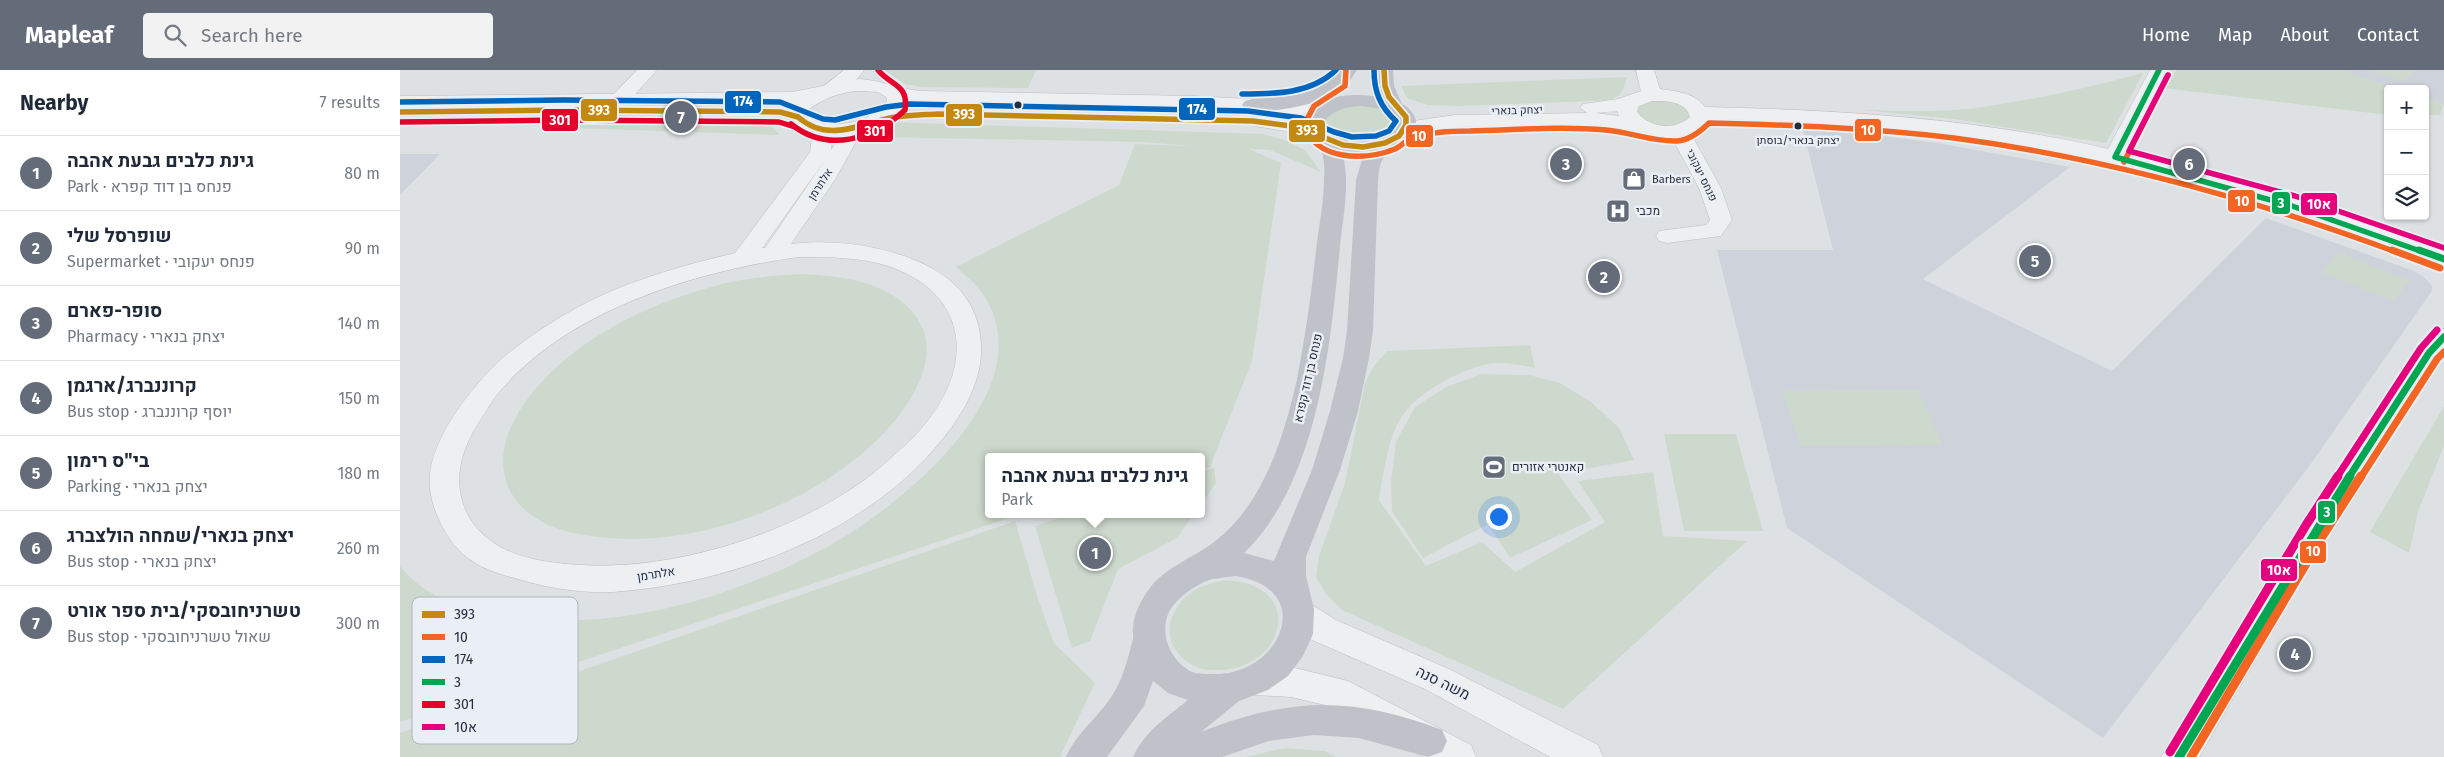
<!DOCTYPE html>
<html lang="en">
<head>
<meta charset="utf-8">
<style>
	:root { --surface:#fff; --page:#f2f2f3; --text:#1f2937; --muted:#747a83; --line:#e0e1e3; --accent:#656c79 }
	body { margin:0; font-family:"Fira Sans",Heebo,sans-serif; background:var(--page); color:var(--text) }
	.controls { position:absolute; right:15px; top:15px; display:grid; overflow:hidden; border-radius:5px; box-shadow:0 1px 4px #0004 }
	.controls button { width:45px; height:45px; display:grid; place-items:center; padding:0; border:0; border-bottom:1px solid var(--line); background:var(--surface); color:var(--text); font:25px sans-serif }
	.you { position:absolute; left:1098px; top:446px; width:18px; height:18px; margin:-12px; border:4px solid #fff; border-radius:50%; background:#1a73e8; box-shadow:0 0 0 8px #1a73e833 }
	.badge { display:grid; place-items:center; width:32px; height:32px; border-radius:50%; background:var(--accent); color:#fff; font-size:16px; font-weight:700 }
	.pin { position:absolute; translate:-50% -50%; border:2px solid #fff; box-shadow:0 1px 5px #0006 }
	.popup { position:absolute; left:585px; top:383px; width:220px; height:65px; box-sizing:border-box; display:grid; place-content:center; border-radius:5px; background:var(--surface); filter:drop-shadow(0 1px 4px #0005); font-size:16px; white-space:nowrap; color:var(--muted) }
	.popup b { font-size:19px; color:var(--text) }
	.popup::after { content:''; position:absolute; left:50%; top:100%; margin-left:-10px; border:10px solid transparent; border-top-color:var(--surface) }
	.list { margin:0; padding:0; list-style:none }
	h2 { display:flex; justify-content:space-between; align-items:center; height:65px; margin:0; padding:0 20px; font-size:21px }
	h2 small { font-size:16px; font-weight:400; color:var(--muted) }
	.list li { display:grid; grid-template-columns:32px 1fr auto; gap:15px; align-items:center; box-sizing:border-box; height:75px; padding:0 20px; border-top:1px solid var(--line) }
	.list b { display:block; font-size:19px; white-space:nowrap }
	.list p { margin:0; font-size:16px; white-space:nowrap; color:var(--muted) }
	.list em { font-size:16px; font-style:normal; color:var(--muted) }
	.icon { flex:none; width:28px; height:28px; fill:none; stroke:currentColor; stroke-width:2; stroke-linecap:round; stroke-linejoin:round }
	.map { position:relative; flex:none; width:2044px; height:687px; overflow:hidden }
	header { display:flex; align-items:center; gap:30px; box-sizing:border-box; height:70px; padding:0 25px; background:var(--accent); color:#fff }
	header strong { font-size:24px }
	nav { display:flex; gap:28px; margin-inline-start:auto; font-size:18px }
	.search { width:350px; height:45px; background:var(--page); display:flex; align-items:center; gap:12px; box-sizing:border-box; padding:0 18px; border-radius:5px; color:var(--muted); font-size:19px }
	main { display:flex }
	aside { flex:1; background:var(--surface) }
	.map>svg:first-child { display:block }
</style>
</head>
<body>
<header>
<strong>Mapleaf</strong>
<div class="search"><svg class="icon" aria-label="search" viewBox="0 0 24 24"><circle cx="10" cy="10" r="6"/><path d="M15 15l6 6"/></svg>Search here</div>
<nav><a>Home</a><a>Map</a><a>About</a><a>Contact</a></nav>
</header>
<main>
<aside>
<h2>Nearby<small>7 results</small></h2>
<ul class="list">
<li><span class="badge">1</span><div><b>גינת כלבים גבעת אהבה</b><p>Park · פנחס בן דוד קפרא</p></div><em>80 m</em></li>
<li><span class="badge">2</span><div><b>שופרסל שלי</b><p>Supermarket · פנחס יעקובי</p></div><em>90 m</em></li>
<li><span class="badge">3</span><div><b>סופר-פארם</b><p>Pharmacy · יצחק בנארי</p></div><em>140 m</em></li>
<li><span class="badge">4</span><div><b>קרוננברג/ארגמן</b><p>Bus stop · יוסף קרוננברג</p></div><em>150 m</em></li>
<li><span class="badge">5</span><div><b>בי&quot;ס רימון</b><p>Parking · יצחק בנארי</p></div><em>180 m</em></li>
<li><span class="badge">6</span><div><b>יצחק בנארי/שמחה הולצברג</b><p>Bus stop · יצחק בנארי</p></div><em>260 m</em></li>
<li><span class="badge">7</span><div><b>טשרניחובסקי/בית ספר אורט</b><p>Bus stop · שאול טשרניחובסקי</p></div><em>300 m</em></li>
</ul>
</aside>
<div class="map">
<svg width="2044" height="687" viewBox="0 0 2044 687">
	<rect width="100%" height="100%" fill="#dee1e4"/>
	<!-- built -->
	<path fill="#ced2da" d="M 1940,0 L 2044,0 L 2044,35 L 2025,29 L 2025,19 L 1996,19 Z
		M 1403,60 L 1458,63 L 1537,73 L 1670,97 L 1523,209 L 1712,301 L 1866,148 L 2011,200 L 2023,206 L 2032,216 L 2032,221 L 1910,395 L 1703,668 L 1387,458 L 1317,180 L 1433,180 Z
		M 0,84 L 40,84 L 0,125 Z"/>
	<!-- green -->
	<path fill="#ced9cd" d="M 484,0 L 636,0 L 628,18 L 521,17 L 505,14 Z
		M 1777,0 L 1941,0 L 1997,19 L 1988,19 L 1988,45 L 1763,18 Z
		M 1968,0 L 2015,0 L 2003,11 Z
		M 1743,3 L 1706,73 L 1554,49 L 1463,40 C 1505,41 1548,43 1589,36 C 1641,28 1692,17 1743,3 Z
		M 1227,7 C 1221,29 1217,29 1195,31 L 1058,36 L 1027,35 L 1007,28 L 1001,16 Z
		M 1254,28 L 1283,33 L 1293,48 L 1272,58 L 1243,52 L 1234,37 Z
		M 2025,28 L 2044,34 L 2040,45 L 2025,45 Z
		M 963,35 C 1012,42 995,73 957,72 C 947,72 936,67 926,65 L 924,47 L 939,38 Z
		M 215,42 L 368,53 L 380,65 L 141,57 L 168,44 Z
		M 1181,51 L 1226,61 C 1179,60 1131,58 1084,61 C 1062,62 1041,69 1019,67 L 1039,54 Z
		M 488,52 L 864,64 L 884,70 L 905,80 L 921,102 L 870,80 L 849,79 L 881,93 L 852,291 L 810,397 L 801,400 L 801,387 L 589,387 L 589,444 L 621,444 L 0,652 L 0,496 C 26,530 73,543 113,548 C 182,556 256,545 321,523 C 366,508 411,488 452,462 C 517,420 641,315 584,226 C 577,215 566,206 556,197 L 719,115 L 735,74 L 791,76 L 743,72 L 478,67 Z
		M 1939,183 L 2010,211 L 1993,231 L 1921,202 Z
		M 405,204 C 434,206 464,209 489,223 C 575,273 494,364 441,400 C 377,445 289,475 210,468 C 181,466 146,460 124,439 C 101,418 98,386 110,359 C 147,278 252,229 335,211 C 358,207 382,205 405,204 Z
		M 1130,275 L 1135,298 C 1124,296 1112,293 1101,293 C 1072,292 1018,321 1002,346 C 988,367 983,405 979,430 L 1026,496 L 1082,472 L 1115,502 L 1205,452 L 1178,411 L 1253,402 L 1263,466 L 1347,471 L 1163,639 L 942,540 L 926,524 L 916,507 L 919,486 L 945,413 L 965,313 L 974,296 L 987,281 Z
		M 1082,304 L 1129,305 L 1160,313 L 1191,332 L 1219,358 L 1234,390 L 1158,404 L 1192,450 L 1110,488 L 1088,454 L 1023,488 L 992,441 L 991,412 L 996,372 L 1015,337 L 1046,317 Z
		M 1518,320 L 1543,375 L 1401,376 L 1382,321 Z
		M 2044,336 L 2044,376 L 2019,439 L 2009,483 L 1970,462 Z
		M 1264,364 L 1336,364 L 1363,461 L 1284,461 Z
		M 814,398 L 816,413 L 801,434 L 801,402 Z
		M 672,444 L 794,444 L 777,468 L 718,499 L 690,571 L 672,578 L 635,456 Z
		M 615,451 L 638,529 L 654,573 L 695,613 L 660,687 L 0,687 L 0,663 Z
		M 824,510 C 906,513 887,596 822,600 C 812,601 801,600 792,595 C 762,577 763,546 789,524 C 799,516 812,513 824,510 Z
		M 885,678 L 925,681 L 936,687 L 846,687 Z"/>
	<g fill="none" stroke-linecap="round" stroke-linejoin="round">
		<!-- minor casing -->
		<g stroke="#bbbec2" stroke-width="1">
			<path id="minor" d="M 237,0 L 257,0 L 227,33 L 220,35 L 213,33 L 210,29 L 213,25 Z
				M 444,0 L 464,0 C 455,13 439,28 422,24 L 419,20 Z
				M 1236,0 L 1254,0 L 1260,19 C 1276,21 1295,23 1305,37 C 1441,40 1576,48 1708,79 L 1750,0 L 1768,0 L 1727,84 C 1834,111 1941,142 2044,181 L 2044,196 C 2008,187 1973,170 1937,158 C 1872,136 1807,118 1741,100 C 1600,63 1455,52 1310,49 L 1300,60 L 1291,64 L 1321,118 L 1332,150 L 1321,166 L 1267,173 L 1259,171 L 1256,166 L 1259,161 L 1306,155 L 1310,150 L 1299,118 L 1272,68 L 1262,68 L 1235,61 L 1194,55 L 1055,57 L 1006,64 L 999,62 L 996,58 L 999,54 L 1006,52 L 1055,45 L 1187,43 L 1180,38 L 1183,34 L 1218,29 L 1241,21 ZM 1252,31 C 1266,31 1286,31 1290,47 C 1274,61 1250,58 1237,42 L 1239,36 ZM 1217,41 L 1219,46 L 1196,43 Z
				M 473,47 L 480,49 L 483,53 L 480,57 L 456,72 L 436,108 L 391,174 C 439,168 509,178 548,209 C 576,231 586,265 579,300 C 571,334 550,362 527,387 C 449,470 325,514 213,522 C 184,523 153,519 125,511 C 103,505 81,500 63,484 C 43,465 27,432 30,404 C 34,362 79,307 111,281 C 138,260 168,241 198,227 C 242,207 288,194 335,183 L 410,82 L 412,68 L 400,56 L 403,52 C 415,49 425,56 432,66 L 431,80 L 441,64 ZM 425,90 L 365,178 L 362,178 ZM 399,187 C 428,187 460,187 488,196 C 566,222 576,292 526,353 C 516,366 502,378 490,389 C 416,457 282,501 182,495 C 146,493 102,488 77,458 C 51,428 56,389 76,357 C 82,348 87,339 93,330 C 160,242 295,201 399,187 Z
				M 2044,259 L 2044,283 L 1926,468 L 1799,687 L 1761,687 L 1904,452 L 2020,277 L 2035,261 Z
				M 900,531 L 912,535 L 936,550 L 1049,599 L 1198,675 L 1203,687 L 1150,687 L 1025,619 L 912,570 L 888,553 L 884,544 L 888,535 Z
				M 855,595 L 891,597 L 948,611 L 1071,675 L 1076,687 L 1024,687 L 929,636 L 891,627 L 855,625 L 843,620 L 838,610 L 843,600 Z"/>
		</g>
		<!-- tertiary casing -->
		<g stroke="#bbbec2" stroke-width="1">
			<path id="tertiary" d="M 459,9 C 481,10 499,19 521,21 L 794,26 L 901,32 L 932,30 L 939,32 L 942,36 L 939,40 L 901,44 L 794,38 L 507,32 C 504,36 502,41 499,45 C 480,64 422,74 398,59 C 394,56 391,51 388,47 L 392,34 L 0,38 L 0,26 L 392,22 ZM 459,21 L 478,22 L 486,27 L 487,31 C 476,52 425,63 408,46 L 409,39 C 425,28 440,22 459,21 Z
				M 861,46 L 888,49 L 927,61 L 930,65 L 927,69 L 920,71 L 886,61 L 854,56 L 851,52 L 854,48 Z"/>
		</g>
		<!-- minor -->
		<use href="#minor" fill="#edeff1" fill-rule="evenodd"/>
		<!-- tertiary -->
		<use href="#tertiary" fill="#edeff1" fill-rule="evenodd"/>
		<!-- secondary -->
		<path fill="#bfc2c8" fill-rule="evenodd" d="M 939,0 L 957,0 C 951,9 946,18 937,23 C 917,35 867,45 845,39 L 842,35 L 845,31 L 852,29 C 882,26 919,28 939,0 Z
			M 975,0 L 993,0 L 994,16 L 1002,34 C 1007,36 1010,39 1013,44 C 1026,62 992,76 984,88 C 979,93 979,103 978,110 L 973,261 L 969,288 L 958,341 L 940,400 L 906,487 L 906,506 L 914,539 L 913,564 L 903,586 L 888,606 L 868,620 L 839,631 L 801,662 C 890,627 952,626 1042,660 L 1047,671 L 1042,682 L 1028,687 L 959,668 L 914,665 L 869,671 L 822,687 L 733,687 C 744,662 767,647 788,630 L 768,623 L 753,611 L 744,636 L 707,687 L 666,687 C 677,661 703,644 716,619 C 724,605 729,584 733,569 C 734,565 732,560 733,557 C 734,544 741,530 749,519 C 764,498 793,488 814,472 C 863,435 884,367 897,309 C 906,264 912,218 917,172 C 920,151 924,129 924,108 C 925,98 924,88 921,80 C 917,69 900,61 906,49 C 918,23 956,23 979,27 L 974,16 ZM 961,36 C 973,38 988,38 996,48 L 995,57 C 979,77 943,76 926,58 L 926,49 C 936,39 947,37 961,36 ZM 942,82 L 964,83 L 956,110 L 947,261 L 943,288 L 930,341 L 912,400 L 874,491 L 844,483 C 918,412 931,273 940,176 C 943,145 951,112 942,82 ZM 835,506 C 917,518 882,604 815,604 C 808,604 798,604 792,602 C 770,591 758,562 770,540 C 777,529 790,519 802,513 C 811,508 824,508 835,506 Z"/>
		<!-- bus-1 casing -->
		<g stroke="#eaeff5" stroke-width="9">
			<path id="bus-1" d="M 0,42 L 163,40 L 380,42 L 398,47
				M 398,47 C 428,73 457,55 490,48 C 506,45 521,45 537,44 L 853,51 L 898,57 L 943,75 L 963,77 L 985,73 L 999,66 L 1006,55 L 1006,47 L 989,27 L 985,16 L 984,0"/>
		</g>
		<!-- bus-2-far2 casing -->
		<g stroke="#eaeff5" stroke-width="9">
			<path id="bus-2-far2" d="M 946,0 L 945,16 L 914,36 L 904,55 C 916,91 965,91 995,79 C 1002,76 1007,69 1014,67 C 1031,62 1052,61 1070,61 C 1115,60 1161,56 1206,60 C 1230,62 1253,72 1277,71 C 1290,70 1300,62 1309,53 C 1391,55 1473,58 1554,68 C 1705,88 1853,129 1996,182
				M 1724,92 L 1768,5"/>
		</g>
		<!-- bus-2-far1 casing -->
		<g stroke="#eaeff5" stroke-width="11">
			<path id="bus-2-far1" d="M 1992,180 L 2040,198
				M 1961,407 L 2037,289 L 2044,282"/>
		</g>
		<!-- bus-2 casing -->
		<g stroke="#eaeff5" stroke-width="12">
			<path id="bus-2" d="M 1791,687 L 1923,465 L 1961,406"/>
		</g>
		<!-- bus-3 casing -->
		<g stroke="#eaeff5" stroke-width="9">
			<path id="bus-3" d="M 842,24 C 875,24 911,24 936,0
				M 0,32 L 163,30 L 380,32 L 423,49 L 435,50 L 486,37 L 510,34 L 848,41 L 901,48 L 934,62 L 952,67 L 976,66 L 989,61 L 996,51 C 980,37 974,21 974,0"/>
		</g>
		<!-- bus-4-far2 casing -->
		<g stroke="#eaeff5" stroke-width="9">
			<path id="bus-4-far2" d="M 1715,87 L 1892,136 L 2023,182
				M 1715,87 L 1759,0"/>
		</g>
		<!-- bus-4-far1 casing -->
		<g stroke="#eaeff5" stroke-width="11">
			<path id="bus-4-far1" d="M 2019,180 L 2044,189
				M 1949,407 L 2029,283 L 2044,267"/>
		</g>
		<!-- bus-4 casing -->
		<g stroke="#eaeff5" stroke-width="12">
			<path id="bus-4" d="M 1779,687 L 1950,406"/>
		</g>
		<!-- bus-5 casing -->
		<g stroke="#eaeff5" stroke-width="9">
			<path id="bus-5" d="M 0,52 L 163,50 L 379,52 L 395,57
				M 391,54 C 427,83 473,70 505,40 C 509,14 491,16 478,0"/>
		</g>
		<!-- bus-6-far2 casing -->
		<g stroke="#eaeff5" stroke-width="9">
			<path id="bus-6-far2" d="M 1768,5 L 1729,81 L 1895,126 L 2044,178"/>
		</g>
		<!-- bus-6-far1 casing -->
		<g stroke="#eaeff5" stroke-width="11">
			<path id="bus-6-far1" d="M 1937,407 L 2021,278 L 2037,260"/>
		</g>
		<!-- bus-6 casing -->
		<g stroke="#eaeff5" stroke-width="12">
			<path id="bus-6" d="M 1770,682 L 1906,455 L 1938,406"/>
		</g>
		<!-- bus-1 -->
		<use href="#bus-1" stroke="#c28810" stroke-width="5.5"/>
		<!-- bus-2-far2 -->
		<use href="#bus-2-far2" stroke="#f26522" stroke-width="5.5"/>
		<!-- bus-2-far1 -->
		<use href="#bus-2-far1" stroke="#f26522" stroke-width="7"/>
		<!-- bus-2 -->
		<use href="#bus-2" stroke="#f26522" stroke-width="9"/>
		<!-- bus-3 -->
		<use href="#bus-3" stroke="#0065bd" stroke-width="5.5"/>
		<!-- bus-4-far2 -->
		<use href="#bus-4-far2" stroke="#00a651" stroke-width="5.5"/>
		<!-- bus-4-far1 -->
		<use href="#bus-4-far1" stroke="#00a651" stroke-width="7"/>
		<!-- bus-4 -->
		<use href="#bus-4" stroke="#00a651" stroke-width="9"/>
		<!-- bus-5 -->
		<use href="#bus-5" stroke="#e4002b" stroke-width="5.5"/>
		<!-- bus-6-far2 -->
		<use href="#bus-6-far2" stroke="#e5007d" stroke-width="5.5"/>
		<!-- bus-6-far1 -->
		<use href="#bus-6-far1" stroke="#e5007d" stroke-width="7"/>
		<!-- bus-6 -->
		<use href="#bus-6" stroke="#e5007d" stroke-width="9"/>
	</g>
	<!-- icons -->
	<defs>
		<g id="shop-square" transform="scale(1.25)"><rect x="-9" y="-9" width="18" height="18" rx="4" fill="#656c79" stroke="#eaeff5"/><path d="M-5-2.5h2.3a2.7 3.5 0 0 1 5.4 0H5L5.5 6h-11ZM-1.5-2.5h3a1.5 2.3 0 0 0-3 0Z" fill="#fff"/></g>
		<g id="hospital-square" transform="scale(1.25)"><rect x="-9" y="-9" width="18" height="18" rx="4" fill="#656c79" stroke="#eaeff5"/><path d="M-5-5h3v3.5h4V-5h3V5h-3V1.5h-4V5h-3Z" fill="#fff"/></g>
		<g id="stadium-square" transform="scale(1.25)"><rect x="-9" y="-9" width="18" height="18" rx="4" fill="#656c79" stroke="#eaeff5"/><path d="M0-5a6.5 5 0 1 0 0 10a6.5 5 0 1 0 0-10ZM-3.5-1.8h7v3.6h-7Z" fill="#fff"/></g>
	</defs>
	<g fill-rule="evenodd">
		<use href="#shop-square" x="1234" y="109"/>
		<use href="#hospital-square" x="1218" y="141"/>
		<use href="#stadium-square" x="1094" y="397"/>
	</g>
	<!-- markers -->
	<g fill="#242d3f" stroke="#eaeff5" stroke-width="2">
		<circle cx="618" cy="35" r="4.5"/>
		<circle cx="1398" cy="56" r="4.5"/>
	</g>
	<g text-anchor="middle" stroke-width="5" stroke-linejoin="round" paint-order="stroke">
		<!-- far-street labels -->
		<g font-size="11" fill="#242d3f" stroke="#eaeff5">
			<text transform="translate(1117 40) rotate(-2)" y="4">יצחק בנארי</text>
			<text transform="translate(1302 105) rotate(64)" y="4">פנחס יעקובי</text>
			<text transform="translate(420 114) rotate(-57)" y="4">אלתרמן</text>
		</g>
		<!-- bus labels -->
		<g font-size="11" fill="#242d3f" stroke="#eaeff5">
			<text x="1398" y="74">יצחק בנארי/בוסתן</text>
		</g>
		<!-- far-poi labels -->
		<g font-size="11" fill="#242d3f" stroke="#eaeff5" text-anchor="start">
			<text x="1252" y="113">Barbers</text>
		</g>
		<!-- poi labels -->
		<g font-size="12" fill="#242d3f" stroke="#eaeff5" text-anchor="start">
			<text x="1236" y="145">מכבי</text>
			<text x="1112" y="401">קאנטרי אזורים</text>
		</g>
		<!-- street labels -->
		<g font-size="12" fill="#242d3f" stroke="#eaeff5">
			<text transform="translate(908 308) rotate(-77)" y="4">פנחס בן דוד קפרא</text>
			<text transform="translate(256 504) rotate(-9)" y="4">אלתרמן</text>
		</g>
		<!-- near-street labels -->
		<g font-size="15" fill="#242d3f" stroke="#eaeff5">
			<text transform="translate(1043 613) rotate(26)" y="5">משה סנה</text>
		</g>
	</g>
	<!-- legend -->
	<rect x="12" y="527" width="166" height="147" rx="8" fill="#eaeff5" stroke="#afb5be" stroke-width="1"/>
	<rect x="22" y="541" width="23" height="7" fill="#c28810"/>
	<rect x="22" y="564" width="23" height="6" fill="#f26522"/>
	<rect x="22" y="586" width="23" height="7" fill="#0065bd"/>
	<rect x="22" y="609" width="23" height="6" fill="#00a651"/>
	<rect x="22" y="631" width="23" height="7" fill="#e4002b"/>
	<rect x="22" y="654" width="23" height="6" fill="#e5007d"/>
	<g font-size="14" fill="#242d3f">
		<text x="54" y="549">393</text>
		<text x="54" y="572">10</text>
		<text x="54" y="594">174</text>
		<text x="54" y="617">3</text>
		<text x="54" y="639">301</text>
		<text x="54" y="662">10א</text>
	</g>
	<g stroke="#eaeff5" stroke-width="2">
		<rect x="324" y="20" width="38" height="24" rx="5" fill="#0065bd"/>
		<rect x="778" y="27" width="38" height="24" rx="5" fill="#0065bd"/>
		<rect x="180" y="28" width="38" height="24" rx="5" fill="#c28810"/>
		<rect x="545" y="33" width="38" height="24" rx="5" fill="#c28810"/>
		<rect x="141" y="38" width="38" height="24" rx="5" fill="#e4002b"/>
		<rect x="1454" y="48" width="28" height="24" rx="5" fill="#f26522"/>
		<rect x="888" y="49" width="38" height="24" rx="5" fill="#c28810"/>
		<rect x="456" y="49" width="38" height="24" rx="5" fill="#e4002b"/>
		<rect x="1005" y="54" width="29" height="24" rx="5" fill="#f26522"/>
		<rect x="1827" y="119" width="29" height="24" rx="5" fill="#f26522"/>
		<rect x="1871" y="121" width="20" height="24" rx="5" fill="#00a651"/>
		<rect x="1900" y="122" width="38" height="24" rx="5" fill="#e5007d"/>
		<rect x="1917" y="430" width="19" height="24" rx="5" fill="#00a651"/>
		<rect x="1899" y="470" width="28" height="24" rx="5" fill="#f26522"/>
		<rect x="1860" y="488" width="38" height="24" rx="5" fill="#e5007d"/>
	</g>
	<g font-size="14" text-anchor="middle" font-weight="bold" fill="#fff">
		<text x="343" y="36">174</text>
		<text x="797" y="44">174</text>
		<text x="199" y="45">393</text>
		<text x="564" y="49">393</text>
		<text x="160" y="55">301</text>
		<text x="1468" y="65">10</text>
		<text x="907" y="65">393</text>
		<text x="475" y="66">301</text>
		<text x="1019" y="71">10</text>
		<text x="1842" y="136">10</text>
		<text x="1881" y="138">3</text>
		<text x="1919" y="139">10א</text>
		<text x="1927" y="447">3</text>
		<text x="1913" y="486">10</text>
		<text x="1879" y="505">10א</text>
	</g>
</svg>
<div class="controls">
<button>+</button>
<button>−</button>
<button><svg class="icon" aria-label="layers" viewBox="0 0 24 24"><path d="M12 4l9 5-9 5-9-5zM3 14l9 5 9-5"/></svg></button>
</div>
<div class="you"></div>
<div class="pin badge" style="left:695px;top:483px">1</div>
<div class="popup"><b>גינת כלבים גבעת אהבה</b>Park</div>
<div class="pin badge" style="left:1204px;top:207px">2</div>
<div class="pin badge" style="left:1166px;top:94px">3</div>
<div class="pin badge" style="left:1895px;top:584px">4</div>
<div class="pin badge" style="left:1635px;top:191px">5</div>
<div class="pin badge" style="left:1789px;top:94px">6</div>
<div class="pin badge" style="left:281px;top:47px">7</div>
</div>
</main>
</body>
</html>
